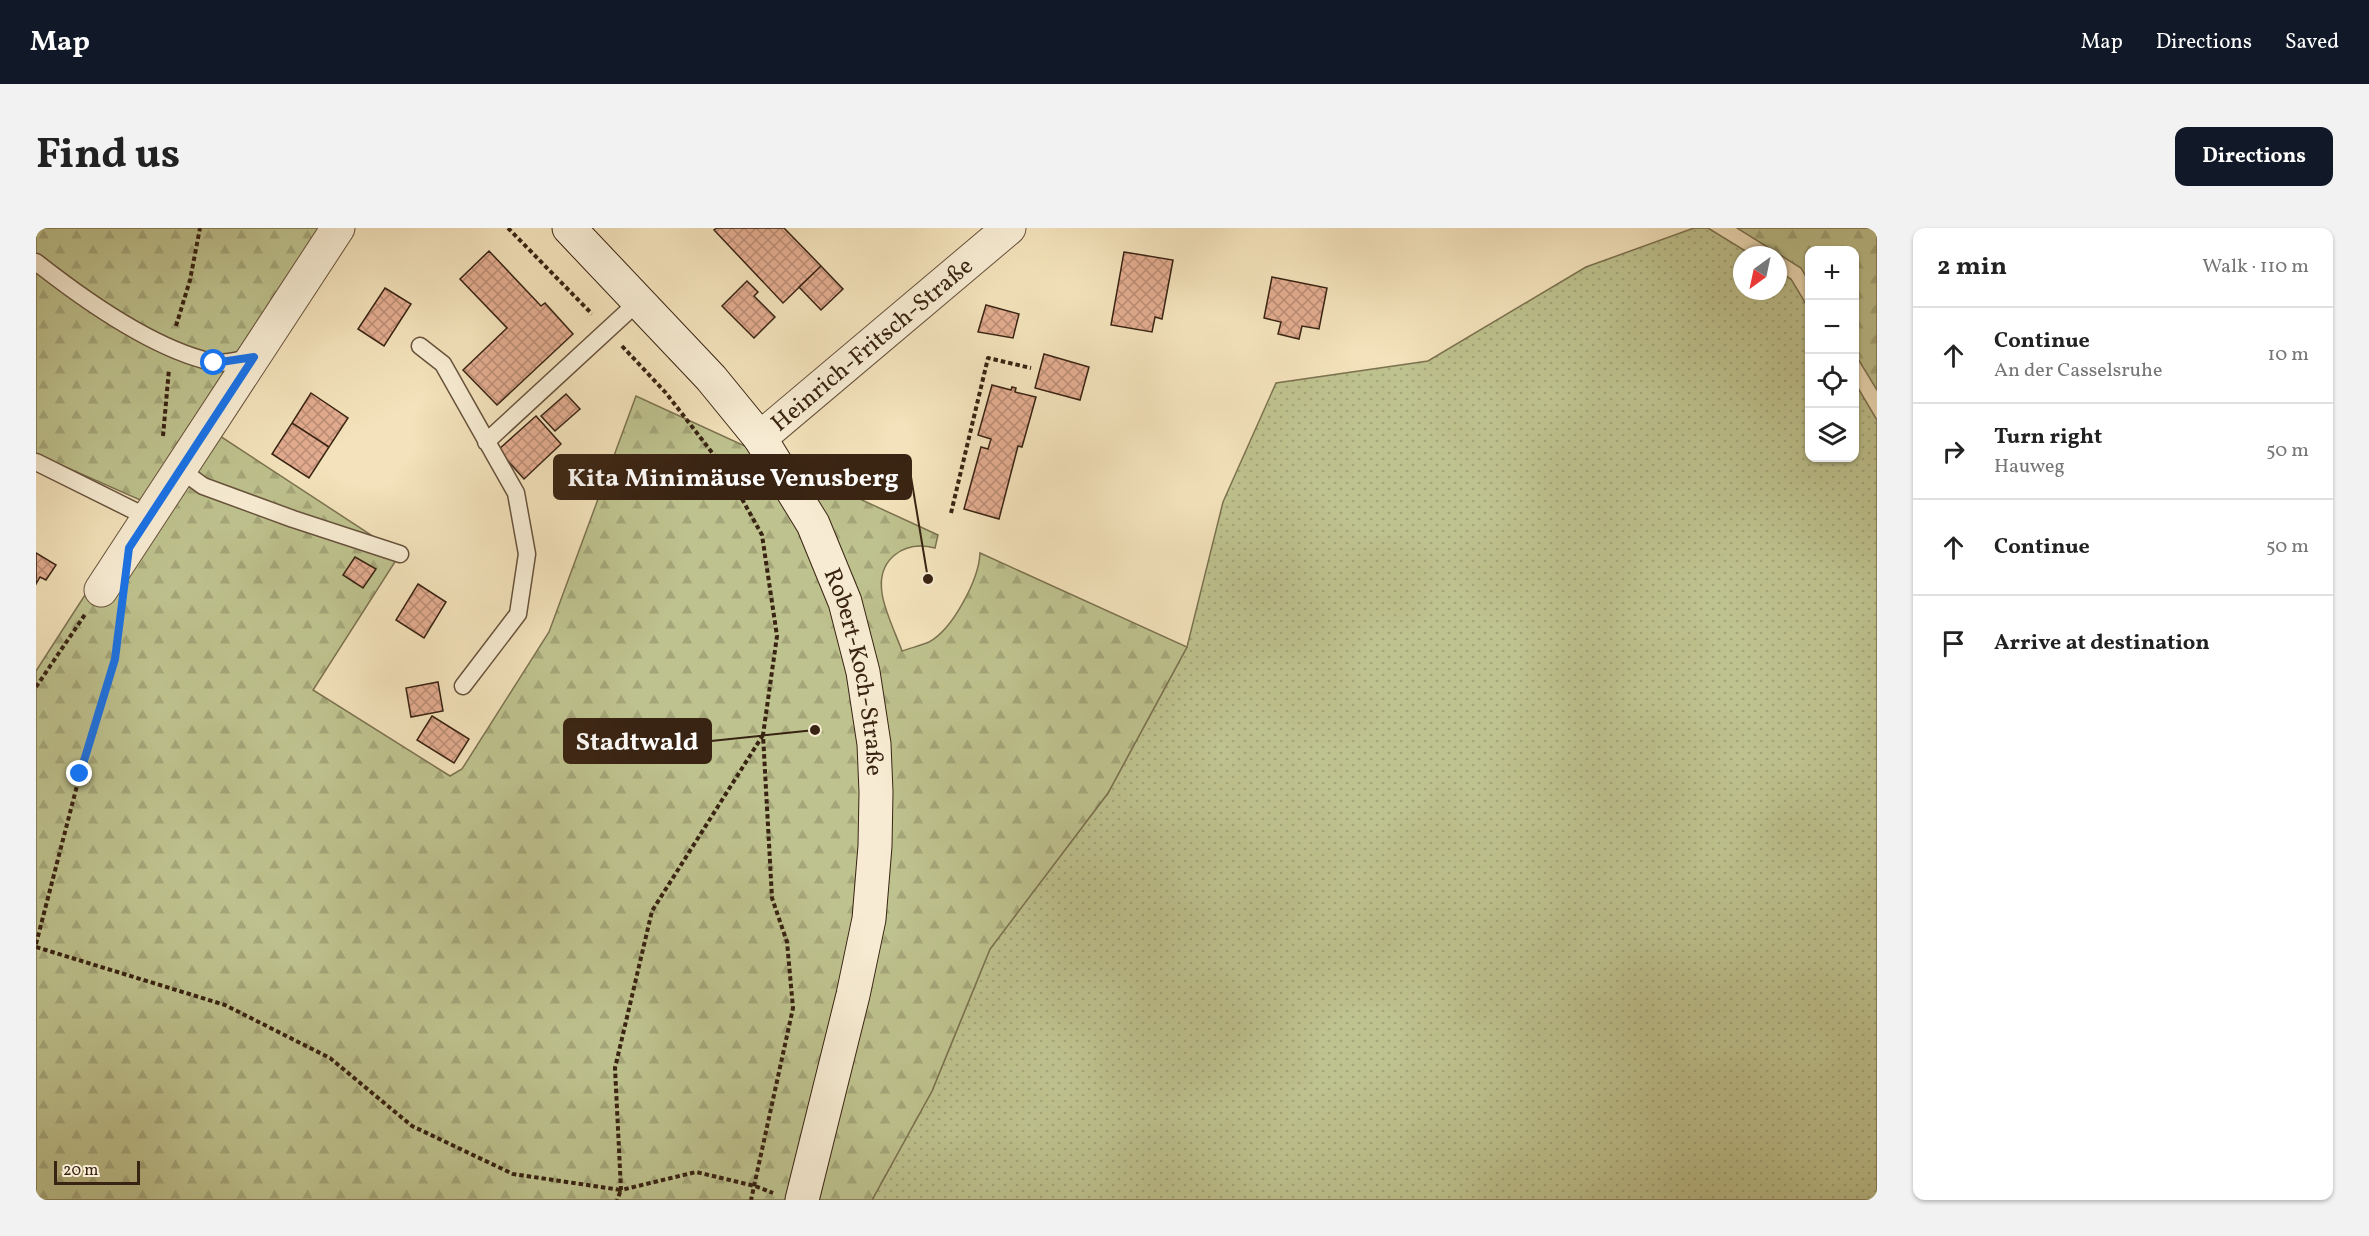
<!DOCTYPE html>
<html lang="en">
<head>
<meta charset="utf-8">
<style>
	:root { --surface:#fff; --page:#f2f2f2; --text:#222; --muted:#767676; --line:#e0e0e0; --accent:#111827 }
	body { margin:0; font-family:Vollkorn,serif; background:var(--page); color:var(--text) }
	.controls { position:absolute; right:18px; top:18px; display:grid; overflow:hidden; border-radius:12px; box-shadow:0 2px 4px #0004 }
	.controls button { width:54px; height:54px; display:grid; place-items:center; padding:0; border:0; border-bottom:2px solid var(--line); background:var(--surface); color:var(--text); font:30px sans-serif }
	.compass { position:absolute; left:1697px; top:18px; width:54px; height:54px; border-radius:50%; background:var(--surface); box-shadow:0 2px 4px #0004; rotate:213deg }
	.scale { position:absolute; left:18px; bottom:15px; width:86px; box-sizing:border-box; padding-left:6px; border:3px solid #392312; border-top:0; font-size:16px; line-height:21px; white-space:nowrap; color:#392312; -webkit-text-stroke:4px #f7ecd3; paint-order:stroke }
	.stop { position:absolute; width:18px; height:18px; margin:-14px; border:4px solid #1a73e8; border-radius:50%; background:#fff }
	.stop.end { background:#1a73e8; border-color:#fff; box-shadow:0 2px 6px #0008 }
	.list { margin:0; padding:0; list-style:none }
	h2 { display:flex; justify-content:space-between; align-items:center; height:78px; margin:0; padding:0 24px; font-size:26px }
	h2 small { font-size:20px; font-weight:400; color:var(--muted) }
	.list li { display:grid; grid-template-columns:39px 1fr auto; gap:18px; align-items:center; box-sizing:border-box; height:96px; padding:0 24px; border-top:2px solid var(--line) }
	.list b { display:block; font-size:22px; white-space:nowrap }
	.list p { margin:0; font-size:20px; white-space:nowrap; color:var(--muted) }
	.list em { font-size:20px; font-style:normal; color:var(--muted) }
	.icon { flex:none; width:33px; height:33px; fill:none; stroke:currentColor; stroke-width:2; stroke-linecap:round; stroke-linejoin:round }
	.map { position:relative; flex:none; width:1841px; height:972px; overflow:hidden; border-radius:12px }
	header { display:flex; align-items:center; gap:36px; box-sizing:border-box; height:84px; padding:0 30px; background:var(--accent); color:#fff }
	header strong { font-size:28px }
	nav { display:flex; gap:33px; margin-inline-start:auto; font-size:21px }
	.intro { display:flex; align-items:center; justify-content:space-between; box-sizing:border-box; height:144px; padding:0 36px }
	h1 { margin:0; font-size:42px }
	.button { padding:15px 27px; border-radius:12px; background:var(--accent); color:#fff; font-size:21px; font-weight:700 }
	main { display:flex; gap:36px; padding:0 36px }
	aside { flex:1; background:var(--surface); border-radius:12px; box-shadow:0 2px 4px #0004 }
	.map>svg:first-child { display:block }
</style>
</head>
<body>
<header>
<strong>Map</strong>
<nav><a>Map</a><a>Directions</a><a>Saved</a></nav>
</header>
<div class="intro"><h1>Find us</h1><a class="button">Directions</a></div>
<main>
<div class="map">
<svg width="1841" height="972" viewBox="0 0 1841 972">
	<defs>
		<pattern id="grass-dots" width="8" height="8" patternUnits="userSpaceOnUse" patternTransform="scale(1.5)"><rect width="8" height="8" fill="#bec28e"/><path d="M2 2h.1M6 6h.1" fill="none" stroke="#a4a679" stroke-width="1.8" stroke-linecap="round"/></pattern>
		<pattern id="forest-firs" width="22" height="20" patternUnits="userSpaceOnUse" patternTransform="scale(1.5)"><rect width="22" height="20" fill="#bec28e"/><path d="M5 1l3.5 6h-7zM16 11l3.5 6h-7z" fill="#a4a679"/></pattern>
		<pattern id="building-cross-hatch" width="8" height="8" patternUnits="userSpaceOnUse" patternTransform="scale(1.5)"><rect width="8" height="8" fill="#e3ac90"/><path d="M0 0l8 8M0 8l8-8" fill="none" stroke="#b98c74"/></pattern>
	</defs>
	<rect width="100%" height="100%" fill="#f3e2bb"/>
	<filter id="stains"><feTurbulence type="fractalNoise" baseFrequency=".00333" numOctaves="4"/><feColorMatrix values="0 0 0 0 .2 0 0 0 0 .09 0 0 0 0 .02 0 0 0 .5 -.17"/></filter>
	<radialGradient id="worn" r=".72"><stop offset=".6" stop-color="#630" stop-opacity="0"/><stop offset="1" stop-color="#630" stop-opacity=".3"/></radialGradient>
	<!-- grass -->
	<path fill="url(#grass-dots)" stroke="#7c7250" stroke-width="1.5" d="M 1658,0 L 1672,0 L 1716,27 L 1706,27 L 1706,63 L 1742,63 L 1742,43 L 1755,51 L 1773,81 L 1774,230 L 1818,230 L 1819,155 L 1841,192 L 1841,972 L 836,972 L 896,863 L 954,721 L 1072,565 L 1151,419 L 1187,274 L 1240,155 L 1392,133 L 1550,39 Z"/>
	<!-- forest -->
	<path fill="url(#forest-firs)" stroke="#7c7250" stroke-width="1.5" d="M 0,0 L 286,0 L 161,193 L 364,326 L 277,462 L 414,548 L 426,541 L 513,404 L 600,168 L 902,307 L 899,320 C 868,312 841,331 846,365 C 848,382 860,406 866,423 C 874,420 884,418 893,414 C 917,401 943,351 944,325 L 1151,419 L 1072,565 L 954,721 L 896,863 L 836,972 L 0,972 L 0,443 L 109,274 L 0,226 Z
		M 1701,0 L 1841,0 L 1841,162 L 1819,126 L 1818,22 L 1774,22 L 1773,54 L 1765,40 Z"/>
	<!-- building -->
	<path fill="url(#building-cross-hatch)" stroke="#392312" stroke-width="1.5" d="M 681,0 L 748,0 L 785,38 L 747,75 L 678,2 Z
		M 453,23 L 505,78 L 509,75 L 537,106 L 461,177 L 427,142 L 471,100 L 424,51 Z
		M 1088,24 L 1137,32 L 1126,91 L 1119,89 L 1116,104 L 1075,97 Z
		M 785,38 L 807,61 L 785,82 L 763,59 Z
		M 1236,49 L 1291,60 L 1283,101 L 1266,98 L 1263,111 L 1242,106 L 1245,94 L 1228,90 Z
		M 711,53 L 722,64 L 718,68 L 739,89 L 718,110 L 686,78 Z
		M 349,60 L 375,76 L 348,118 L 322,101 Z
		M 950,77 L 983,86 L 977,110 L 942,104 Z
		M 1008,126 L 1053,139 L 1044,172 L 999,160 Z
		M 956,157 L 975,162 L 976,159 L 980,160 L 979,164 L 1000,169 L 986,219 L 982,218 L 963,291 L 928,281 L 945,219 L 952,221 L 955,211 L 942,207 Z
		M 275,165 L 312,190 L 293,219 L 256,195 Z
		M 530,166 L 544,181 L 519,203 L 505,188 Z
		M 500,188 L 525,216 L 488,251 L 462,222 Z
		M 256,195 L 293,219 L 273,250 L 236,226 Z
		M 0,325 L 20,337 L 10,352 L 4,349 L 0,356 Z
		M 319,329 L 340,341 L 327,360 L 307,347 Z
		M 382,356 L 410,374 L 388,410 L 360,392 Z
		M 402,454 L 407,483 L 375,489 L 370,460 Z
		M 396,488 L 433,511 L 418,535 L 381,512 Z"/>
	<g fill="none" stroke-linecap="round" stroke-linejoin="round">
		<!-- lane casing -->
		<g stroke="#68533c" stroke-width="19">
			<path id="lane" d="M 0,34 C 47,71 118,121 176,134 C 188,137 205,131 217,129
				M 384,118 L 407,136 L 480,265 L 491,326 L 482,386 L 427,458
				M 450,214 L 603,73
				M 0,234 L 113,290
				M 145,242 L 167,258 L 257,291 L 364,326"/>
		</g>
		<!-- street casing -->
		<g stroke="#68533c" stroke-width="35">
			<g id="street">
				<path id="s1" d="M 724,210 L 973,0"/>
				<path d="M 65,362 L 302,0"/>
			</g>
		</g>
		<!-- secondary casing -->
		<g stroke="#392312" stroke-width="35">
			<g id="secondary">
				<path id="s2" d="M 533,0 L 675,150 L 724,210 L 777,296 L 809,374 L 827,444 L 838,516 L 840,564 L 839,618 L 833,691 L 817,767 L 766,972"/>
			</g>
		</g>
		<!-- path -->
		<path stroke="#392312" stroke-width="4" stroke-dasharray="4.5 3" stroke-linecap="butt" d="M 472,0 L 556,86
			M 140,98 L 154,52 L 164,0
			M 586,118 L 630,165 L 691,244 L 726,307 L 741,408 L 727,507 L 736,670 L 751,714 L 757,780 L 715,972
			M 127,208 L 133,141
			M 915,285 L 952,130 L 995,140
			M 0,459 L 50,385
			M 727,507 L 616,683 L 579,840 L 585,962 L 660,944 L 719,958 L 737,965
			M 0,716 L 44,546 L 79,431 L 85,386
			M 0,719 L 189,777 L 294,830 L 376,898 L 477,946 L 585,962 L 581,972"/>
		<!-- lane -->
		<use href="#lane" stroke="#f7ecd3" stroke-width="16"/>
		<!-- street -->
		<use href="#street" stroke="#f7ecd3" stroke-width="33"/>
		<!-- secondary -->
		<use href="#secondary" stroke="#f7ecd3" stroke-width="33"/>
	</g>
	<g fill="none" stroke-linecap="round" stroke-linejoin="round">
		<!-- route -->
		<path stroke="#1a73e8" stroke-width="8" d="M 44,546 L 79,431 L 93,320 L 218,129 L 178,135"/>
	</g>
	<g text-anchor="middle" stroke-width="4.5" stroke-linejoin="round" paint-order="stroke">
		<!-- street labels -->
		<g font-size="24" fill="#392312" stroke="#f7ecd3">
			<text dy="8" stroke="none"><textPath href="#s1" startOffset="146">Heinrich-Fritsch-Straße</textPath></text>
			<text dy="8" stroke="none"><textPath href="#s2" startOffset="540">Robert-Koch-Straße</textPath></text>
		</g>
	</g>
	<!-- callouts -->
	<path fill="none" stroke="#392312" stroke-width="2" d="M892 351L875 249M779 502L675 513"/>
	<g fill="#392312" stroke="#f7ecd3" stroke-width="2">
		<circle cx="892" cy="351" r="6"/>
		<circle cx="779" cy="502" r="6"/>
	</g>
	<g fill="#392312" stroke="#392312" stroke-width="2">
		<rect x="518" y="227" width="357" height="44" rx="6"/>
		<rect x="528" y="491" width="147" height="44" rx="6"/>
	</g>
	<g font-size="26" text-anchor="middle" font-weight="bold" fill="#fff">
		<text x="697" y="258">Kita Minimäuse Venusberg</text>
		<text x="601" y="522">Stadtwald</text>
	</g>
	<rect width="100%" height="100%" filter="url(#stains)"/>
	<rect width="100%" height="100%" fill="url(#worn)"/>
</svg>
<div class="controls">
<button>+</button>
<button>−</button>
<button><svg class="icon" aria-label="locate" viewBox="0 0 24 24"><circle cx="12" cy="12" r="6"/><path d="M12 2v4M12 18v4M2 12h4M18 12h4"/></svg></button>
<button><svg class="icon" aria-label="layers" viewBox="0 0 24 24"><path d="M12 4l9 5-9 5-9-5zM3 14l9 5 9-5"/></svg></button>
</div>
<svg class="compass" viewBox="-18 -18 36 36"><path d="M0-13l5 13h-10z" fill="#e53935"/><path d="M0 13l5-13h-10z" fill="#767676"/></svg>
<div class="scale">20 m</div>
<div class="stop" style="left:178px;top:135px"></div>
<div class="stop end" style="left:44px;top:546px"></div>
</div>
<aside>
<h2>2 min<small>Walk · 110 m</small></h2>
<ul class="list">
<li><svg class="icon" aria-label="ahead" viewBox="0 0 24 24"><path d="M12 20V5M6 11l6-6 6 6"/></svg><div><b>Continue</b><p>An der Casselsruhe</p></div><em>10 m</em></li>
<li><svg class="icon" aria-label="right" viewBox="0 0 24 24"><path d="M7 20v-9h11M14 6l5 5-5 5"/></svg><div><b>Turn right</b><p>Hauweg</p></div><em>50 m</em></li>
<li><svg class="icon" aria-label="ahead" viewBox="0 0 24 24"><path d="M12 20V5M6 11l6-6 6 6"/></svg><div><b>Continue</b></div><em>50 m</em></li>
<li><svg class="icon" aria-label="arrive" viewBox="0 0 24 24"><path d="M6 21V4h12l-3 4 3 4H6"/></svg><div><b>Arrive at destination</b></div></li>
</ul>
</aside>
</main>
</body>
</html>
